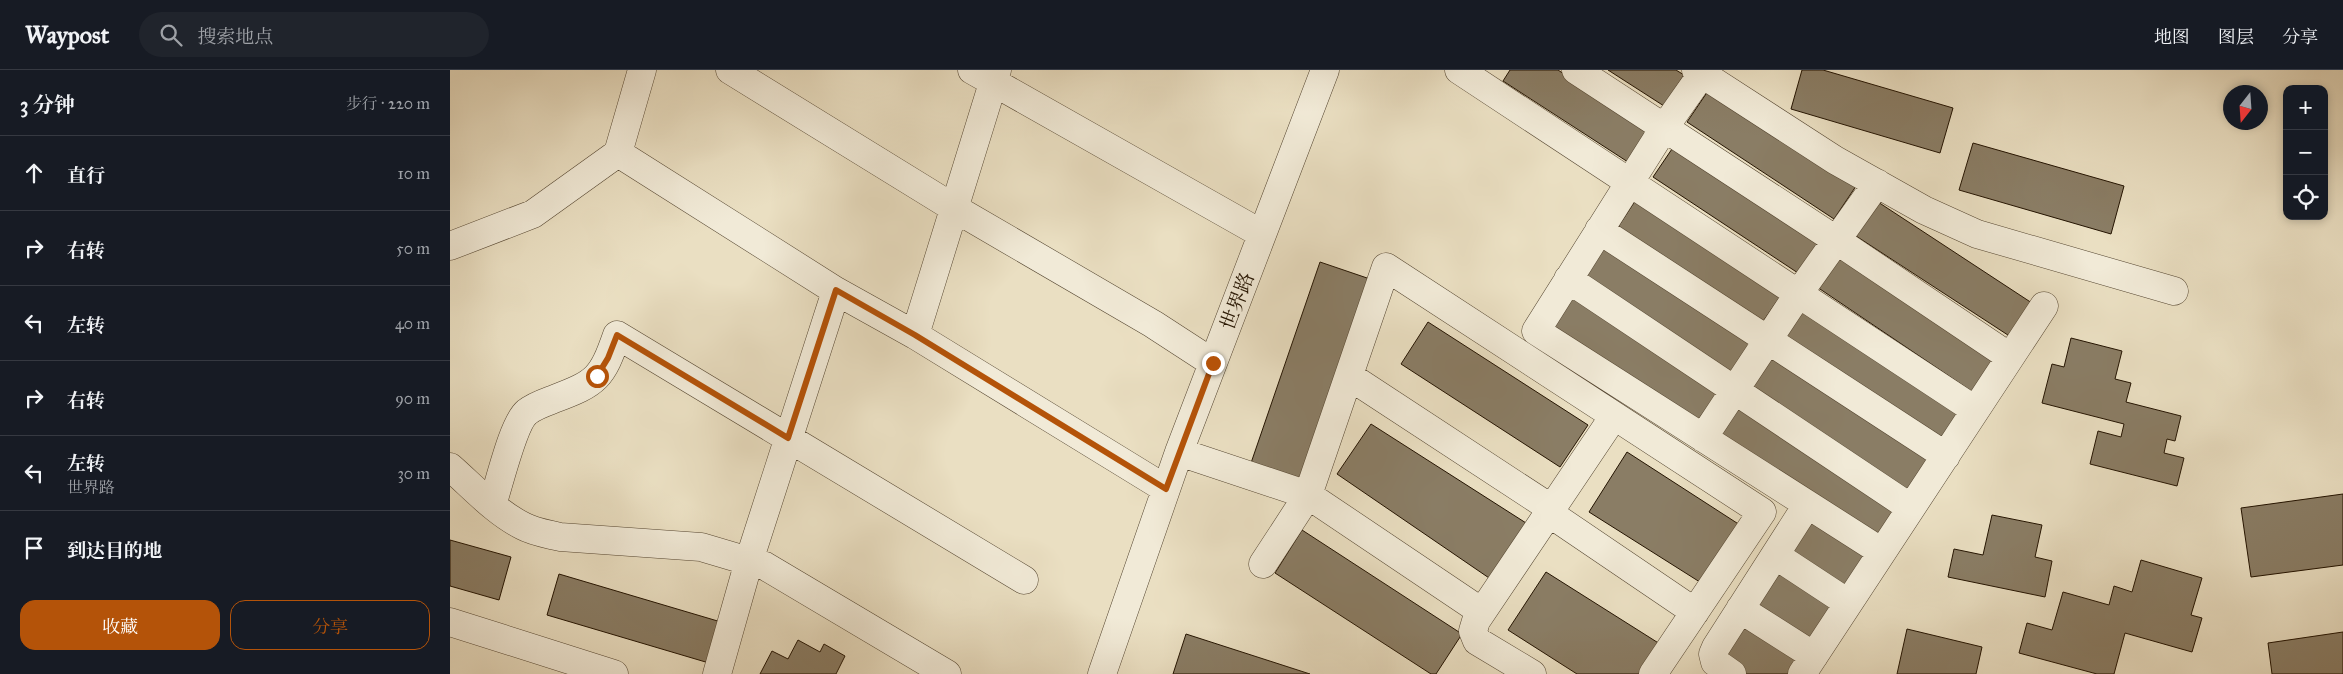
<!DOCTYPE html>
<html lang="zh">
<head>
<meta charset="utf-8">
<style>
	:root { --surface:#171b24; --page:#20242c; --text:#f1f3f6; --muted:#9ea1a6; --line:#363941; --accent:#b45309 }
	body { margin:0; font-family:"IM FELL Great Primer","Noto Serif SC",serif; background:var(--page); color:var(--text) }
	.controls { position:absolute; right:15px; top:15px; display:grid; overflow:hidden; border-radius:10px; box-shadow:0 2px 8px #0003 }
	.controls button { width:45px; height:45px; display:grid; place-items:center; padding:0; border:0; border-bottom:1px solid var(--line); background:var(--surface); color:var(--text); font:25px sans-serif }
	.compass { position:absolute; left:1773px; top:15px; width:45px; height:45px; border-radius:50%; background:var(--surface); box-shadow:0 2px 8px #0003; rotate:197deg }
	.stop { position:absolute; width:15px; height:15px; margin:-11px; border:4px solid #b45309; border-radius:50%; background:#fff }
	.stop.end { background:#b45309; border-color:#fff; box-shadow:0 1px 5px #0008 }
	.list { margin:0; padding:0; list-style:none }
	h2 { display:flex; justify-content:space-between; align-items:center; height:65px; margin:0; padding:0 20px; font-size:21px }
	h2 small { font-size:16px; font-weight:400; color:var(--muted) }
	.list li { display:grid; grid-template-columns:32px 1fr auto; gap:15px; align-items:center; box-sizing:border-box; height:75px; padding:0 20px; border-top:1px solid var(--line) }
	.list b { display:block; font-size:19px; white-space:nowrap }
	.list p { margin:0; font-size:16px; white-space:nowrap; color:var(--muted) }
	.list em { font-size:16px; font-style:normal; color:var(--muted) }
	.actions { display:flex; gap:10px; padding:15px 20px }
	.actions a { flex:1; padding:11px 0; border:1px solid var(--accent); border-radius:15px; text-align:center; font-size:18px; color:var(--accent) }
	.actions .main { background:var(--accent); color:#fff }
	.icon { flex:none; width:28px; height:28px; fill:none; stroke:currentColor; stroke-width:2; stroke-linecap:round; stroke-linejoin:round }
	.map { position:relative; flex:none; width:1893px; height:604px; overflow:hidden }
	header { display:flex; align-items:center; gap:30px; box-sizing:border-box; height:70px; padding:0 25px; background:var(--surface); border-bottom:1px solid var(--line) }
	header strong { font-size:24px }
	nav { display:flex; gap:28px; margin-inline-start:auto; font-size:18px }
	.search { width:350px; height:45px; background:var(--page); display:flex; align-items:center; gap:12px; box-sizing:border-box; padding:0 18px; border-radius:28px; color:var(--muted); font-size:19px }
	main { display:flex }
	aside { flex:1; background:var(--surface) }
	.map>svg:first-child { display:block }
</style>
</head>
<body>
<header>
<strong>Waypost</strong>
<div class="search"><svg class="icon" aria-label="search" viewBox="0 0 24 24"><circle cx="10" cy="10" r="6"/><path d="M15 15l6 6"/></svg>搜索地点</div>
<nav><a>地图</a><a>图层</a><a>分享</a></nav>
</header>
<main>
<aside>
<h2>3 分钟<small>步行 · 220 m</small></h2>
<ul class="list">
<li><svg class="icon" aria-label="ahead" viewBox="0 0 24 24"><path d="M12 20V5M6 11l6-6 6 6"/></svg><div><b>直行</b></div><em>10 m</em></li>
<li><svg class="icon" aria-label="right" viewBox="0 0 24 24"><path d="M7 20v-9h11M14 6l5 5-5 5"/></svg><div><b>右转</b></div><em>50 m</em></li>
<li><svg class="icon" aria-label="left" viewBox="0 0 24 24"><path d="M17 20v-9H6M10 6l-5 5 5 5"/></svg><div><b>左转</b></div><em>40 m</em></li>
<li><svg class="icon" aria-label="right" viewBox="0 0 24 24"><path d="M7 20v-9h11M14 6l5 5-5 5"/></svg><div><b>右转</b></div><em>90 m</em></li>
<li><svg class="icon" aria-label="left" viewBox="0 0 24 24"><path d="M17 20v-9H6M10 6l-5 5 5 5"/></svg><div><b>左转</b><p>世界路</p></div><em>30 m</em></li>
<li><svg class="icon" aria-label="arrive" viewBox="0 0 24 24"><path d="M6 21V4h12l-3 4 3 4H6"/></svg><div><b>到达目的地</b></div></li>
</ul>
<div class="actions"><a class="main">收藏</a><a>分享</a></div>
</aside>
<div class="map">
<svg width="1893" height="604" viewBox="0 0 1893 604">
	<rect width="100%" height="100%" fill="#eadfc2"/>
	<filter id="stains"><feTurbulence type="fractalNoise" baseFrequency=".004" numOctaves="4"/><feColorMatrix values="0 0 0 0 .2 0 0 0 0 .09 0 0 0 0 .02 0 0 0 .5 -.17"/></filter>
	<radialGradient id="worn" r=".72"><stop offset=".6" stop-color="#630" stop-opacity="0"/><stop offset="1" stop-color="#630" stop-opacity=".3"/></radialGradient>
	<!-- building -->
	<path fill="#8a7d65" stroke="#231301" d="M 1060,0 L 1108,0 L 1199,61 L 1178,92 L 1053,11 Z
		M 1158,0 L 1226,0 L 1234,5 L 1214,36 Z
		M 1352,0 L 1373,0 L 1503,38 L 1490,83 L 1341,39 Z
		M 1260,18 L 1406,116 L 1384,149 L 1237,52 Z
		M 1523,73 L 1674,116 L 1661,164 L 1509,120 Z
		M 1224,76 L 1369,171 L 1348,203 L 1203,107 Z
		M 1189,125 L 1334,221 L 1312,253 L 1168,157 Z
		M 1428,132 L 1585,235 L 1564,269 L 1406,166 Z
		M 1155,174 L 1301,274 L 1279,306 L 1133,205 Z
		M 1390,183 L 1547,289 L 1524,323 L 1367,217 Z
		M 870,192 L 920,209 L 852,411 L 801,393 Z
		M 1122,224 L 1268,322 L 1246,353 L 1101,255 Z
		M 1356,234 L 1513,339 L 1492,371 L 1334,266 Z
		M 978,252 L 1138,355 L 1110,397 L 951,294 Z
		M 1621,268 L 1672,281 L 1665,309 L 1681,313 L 1676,332 L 1731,346 L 1725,371 L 1717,369 L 1714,383 L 1734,388 L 1727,416 L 1640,394 L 1648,361 L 1671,367 L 1674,354 L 1592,333 L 1602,294 L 1614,297 Z
		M 1324,284 L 1481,388 L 1460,421 L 1301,318 Z
		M 1291,335 L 1448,440 L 1428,471 L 1270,366 Z
		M 921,354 L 1087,460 L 1042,510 L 887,404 Z
		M 1177,382 L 1290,455 L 1253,514 L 1139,442 Z
		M 1893,424 L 1893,495 L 1801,507 L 1791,438 Z
		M 1542,445 L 1592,455 L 1585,487 L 1602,491 L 1595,527 L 1498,507 L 1504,479 L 1533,485 Z
		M 1361,446 L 1421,485 L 1397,521 L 1338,481 Z
		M 852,460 L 1012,564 L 986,604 L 981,604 L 825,503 Z
		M 0,470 L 61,487 L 49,530 L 0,516 Z
		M 1691,490 L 1752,508 L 1741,545 L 1752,548 L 1742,582 L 1675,563 L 1664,604 L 1647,604 L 1569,583 L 1577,553 L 1602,560 L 1613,522 L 1659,535 L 1664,516 L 1682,522 Z
		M 1327,496 L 1387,537 L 1363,573 L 1303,532 Z
		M 1096,502 L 1210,574 L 1190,604 L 1127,604 L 1058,560 Z
		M 109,504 L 271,552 L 259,593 L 97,545 Z
		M 1293,549 L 1353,589 L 1343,604 L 1296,604 L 1268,586 Z
		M 1457,559 L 1532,577 L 1526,604 L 1447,604 Z
		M 1893,562 L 1893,604 L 1822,604 L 1818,573 Z
		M 736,564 L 860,604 L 723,604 Z
		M 348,570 L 370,582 L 374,574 L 395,586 L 386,604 L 310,604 L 322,581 L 338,589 Z"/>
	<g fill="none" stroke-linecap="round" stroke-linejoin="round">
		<!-- minor casing -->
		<g stroke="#554631" stroke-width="29">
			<path id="minor" d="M 280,0 L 504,138 L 703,254 L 763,293
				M 522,0 L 812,164
				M 1009,0 L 1525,340
				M 1126,0 L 1386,170 L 1560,287
				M 1246,0 L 1385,90 L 1474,140 L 1527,164 L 1724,221
				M 1252,4 L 1214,58 L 1086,261 L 1432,482
				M 168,83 L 386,221 L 465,265 L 716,419
				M 1149,160 L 1496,386
				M 0,176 L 83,144 L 168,83 L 192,0
				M 1118,209 L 1461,438
				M 465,265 L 547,0
				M 899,306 L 1102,439
				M 1253,368 L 1349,223 L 1427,113
				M 729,382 L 858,425 L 1032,542
				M 0,397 C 23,417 45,442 73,456 C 84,462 98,464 110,467 L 251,477 L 315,496 L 497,604
				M 42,435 C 49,415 63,353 77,342 C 84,336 96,332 104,329 C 147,313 152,308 167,265 L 574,510
				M 1099,443 L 1245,542
				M 1325,485 L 1398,533
				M 813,494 L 858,425 L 936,197 L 1312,442 L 1203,604
				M 1290,539 L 1364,586
				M 0,552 L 164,604
				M 267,604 L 299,491 L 386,221
				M 652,604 L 729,382 L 875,0
				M 1082,604 L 1027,571 L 1023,561 L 1026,551 L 1164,346
				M 1282,604 L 1265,592 L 1263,584 L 1266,577 L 1357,435
				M 1352,604 L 1594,236"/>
		</g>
		<!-- minor -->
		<use href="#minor" stroke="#f1ead7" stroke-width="28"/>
	</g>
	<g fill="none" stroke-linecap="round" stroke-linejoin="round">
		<!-- route -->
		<path stroke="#b45309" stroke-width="6" d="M 147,306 L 158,288 L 167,265 L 338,368 L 386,220 L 465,265 L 716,419 L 763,293"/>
	</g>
	<g text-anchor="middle" stroke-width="4" stroke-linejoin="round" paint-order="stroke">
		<!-- street labels -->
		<g font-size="20" fill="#231301" stroke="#f1ead7">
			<text transform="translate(787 231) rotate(-69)" y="7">世界路</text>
		</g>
	</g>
	<rect width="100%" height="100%" filter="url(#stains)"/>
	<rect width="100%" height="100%" fill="url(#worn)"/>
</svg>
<div class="controls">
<button>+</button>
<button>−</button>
<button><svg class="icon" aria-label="locate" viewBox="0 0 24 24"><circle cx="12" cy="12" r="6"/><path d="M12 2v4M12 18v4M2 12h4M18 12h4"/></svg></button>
</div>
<svg class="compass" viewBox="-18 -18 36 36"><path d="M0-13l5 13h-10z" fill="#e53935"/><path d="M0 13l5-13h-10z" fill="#9ea1a6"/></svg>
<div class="stop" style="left:147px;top:306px"></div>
<div class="stop end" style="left:763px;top:293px"></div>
</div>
</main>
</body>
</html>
